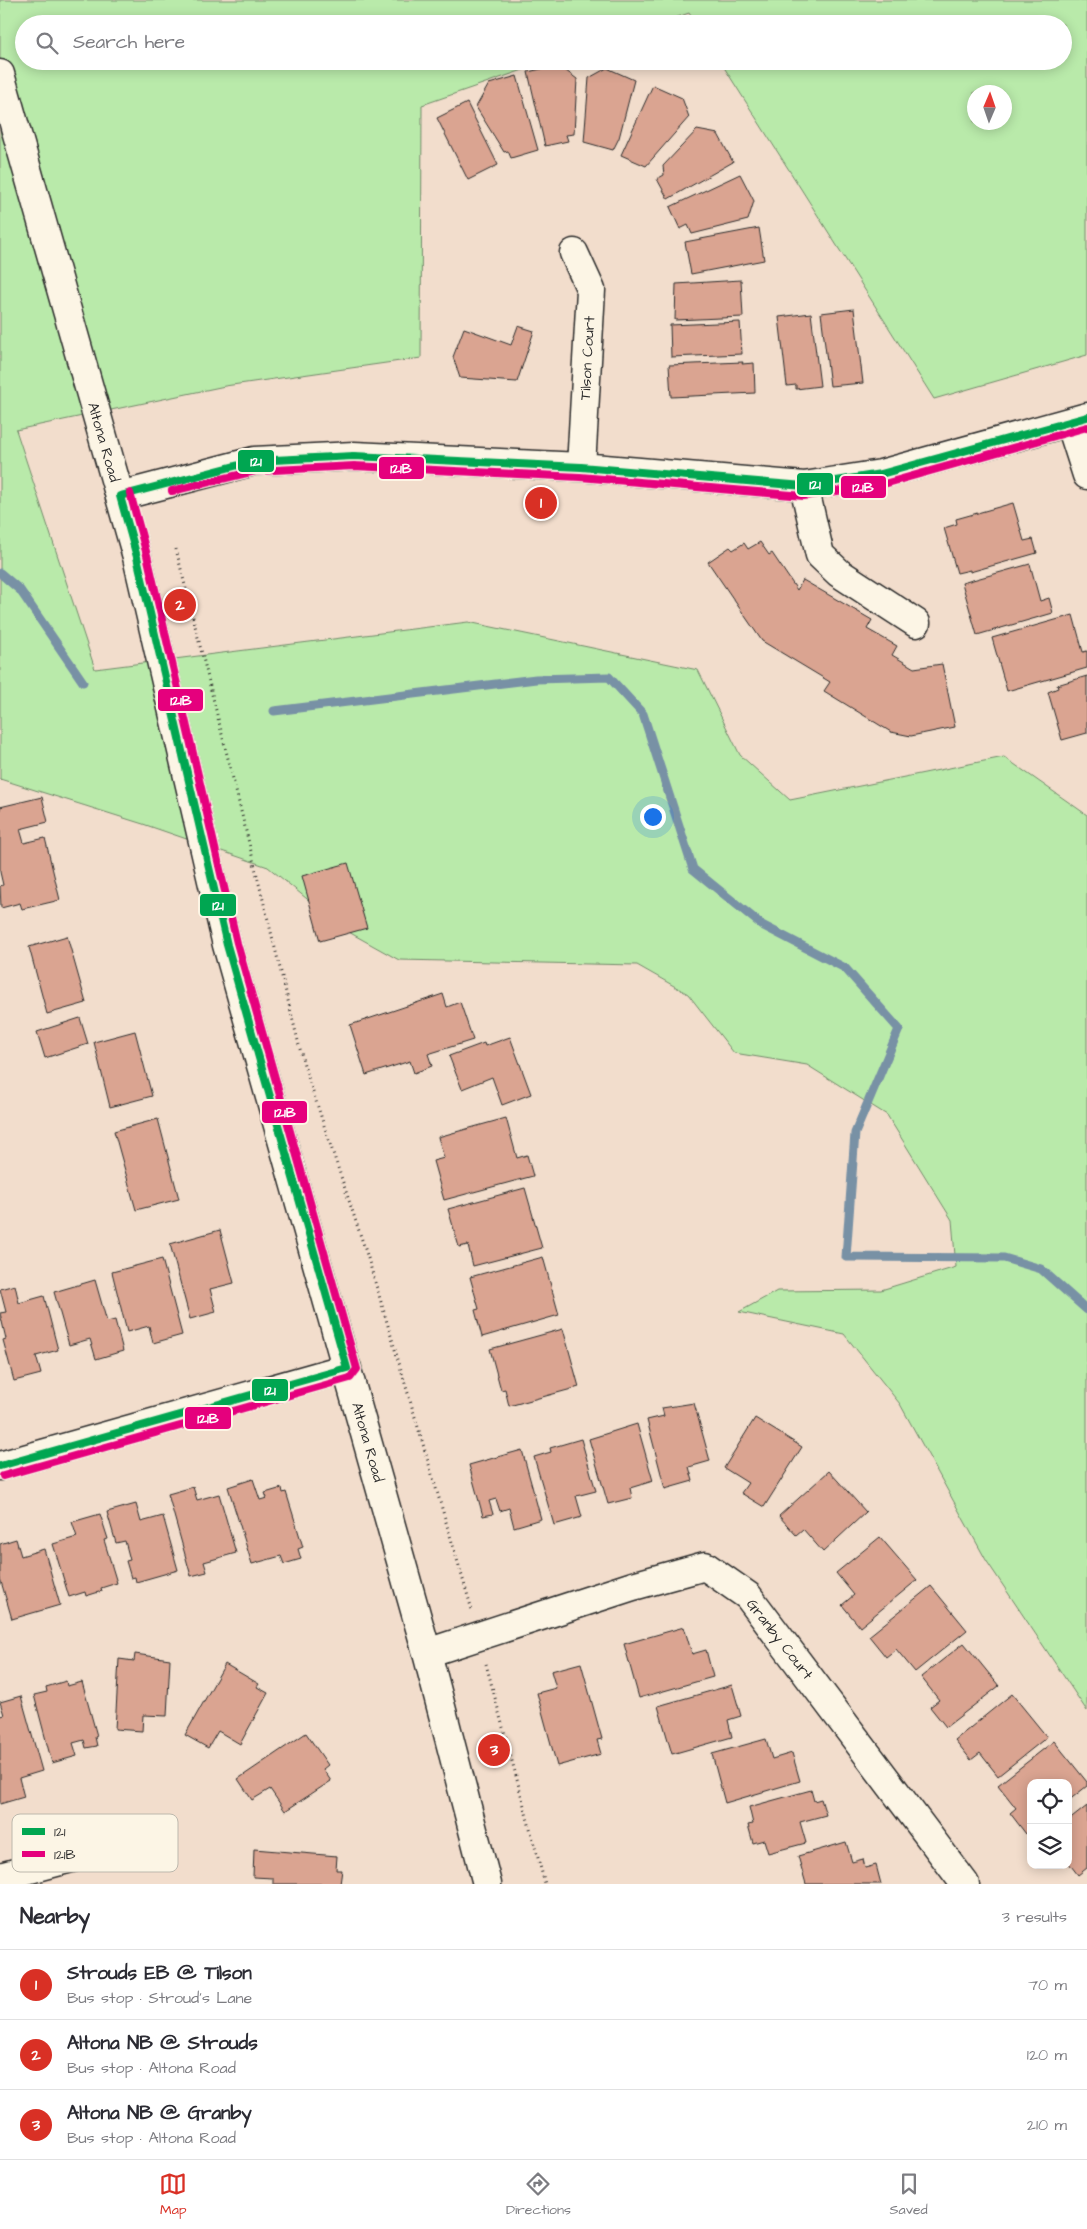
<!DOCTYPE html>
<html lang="en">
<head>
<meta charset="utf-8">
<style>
	:root { --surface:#fff; --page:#f7f7f7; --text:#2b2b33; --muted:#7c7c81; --line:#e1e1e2; --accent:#d93025 }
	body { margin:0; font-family:"Architects Daughter",sans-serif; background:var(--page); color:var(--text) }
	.controls { position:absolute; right:15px; bottom:15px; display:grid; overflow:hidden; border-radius:10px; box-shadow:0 2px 12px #0003 }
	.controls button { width:45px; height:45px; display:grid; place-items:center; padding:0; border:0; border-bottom:1px solid var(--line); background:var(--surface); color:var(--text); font:25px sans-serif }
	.compass { position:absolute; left:967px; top:85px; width:45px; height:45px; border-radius:50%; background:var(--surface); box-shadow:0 2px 12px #0003; rotate:2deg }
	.you { position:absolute; left:652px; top:816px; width:18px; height:18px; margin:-12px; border:4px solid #fff; border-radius:50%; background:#1a73e8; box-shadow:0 0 0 8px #1a73e833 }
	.badge { display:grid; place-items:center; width:32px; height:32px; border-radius:50%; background:var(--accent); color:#fff; font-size:16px; font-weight:700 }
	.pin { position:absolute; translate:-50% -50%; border:2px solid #fff; box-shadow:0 1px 5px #0006 }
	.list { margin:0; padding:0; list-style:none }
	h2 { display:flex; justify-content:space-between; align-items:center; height:65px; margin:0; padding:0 20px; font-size:21px }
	h2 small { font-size:16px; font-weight:400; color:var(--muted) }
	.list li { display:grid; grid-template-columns:32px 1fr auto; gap:15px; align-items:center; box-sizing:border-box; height:70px; padding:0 20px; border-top:1px solid var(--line) }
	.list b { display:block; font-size:19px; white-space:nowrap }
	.list p { margin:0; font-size:16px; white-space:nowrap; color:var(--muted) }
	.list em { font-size:16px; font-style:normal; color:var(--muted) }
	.icon { flex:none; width:28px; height:28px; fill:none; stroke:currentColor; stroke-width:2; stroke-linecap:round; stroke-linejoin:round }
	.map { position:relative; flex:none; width:1087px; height:1884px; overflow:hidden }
	.search { position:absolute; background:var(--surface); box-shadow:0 2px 12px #0003; left:15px; right:15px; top:15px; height:55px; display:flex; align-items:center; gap:12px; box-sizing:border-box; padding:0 18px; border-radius:28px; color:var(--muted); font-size:19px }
	.sheet { height:275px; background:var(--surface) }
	nav { display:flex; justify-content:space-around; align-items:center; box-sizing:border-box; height:70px; border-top:1px solid var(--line); background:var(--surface); font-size:14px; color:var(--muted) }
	nav a { display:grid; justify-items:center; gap:2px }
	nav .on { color:var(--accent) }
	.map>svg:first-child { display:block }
</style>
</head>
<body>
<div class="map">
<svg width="1087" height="1884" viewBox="0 0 1087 1884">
	<rect width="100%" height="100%" fill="#f2ddcc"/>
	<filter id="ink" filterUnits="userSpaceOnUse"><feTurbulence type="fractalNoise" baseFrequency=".02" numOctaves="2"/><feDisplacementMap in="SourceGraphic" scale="10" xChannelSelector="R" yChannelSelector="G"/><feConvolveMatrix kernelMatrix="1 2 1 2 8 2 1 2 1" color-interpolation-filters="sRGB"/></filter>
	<g filter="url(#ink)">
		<!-- green -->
		<path fill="#b9eaaa" stroke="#728a6a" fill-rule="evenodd" d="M 0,0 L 1087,0 L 1087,355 L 934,399 L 720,61 L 1063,61 L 1063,24 L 696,24 L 689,13 L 658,24 L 24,24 L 24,61 L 549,61 L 422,105 L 421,358 L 225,386 L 16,430 L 95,669 L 468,622 L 698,670 L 740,755 L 790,800 L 1004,757 L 1087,815 L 1087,1711 L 986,1560 L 900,1404 L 844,1334 L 739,1312 L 777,1291 L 881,1290 L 956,1267 L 952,1220 L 887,1115 L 807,1065 L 734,1053 L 688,994 L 637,965 L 399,960 L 345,930 L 268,867 L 143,824 L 0,779 ZM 974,92 L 1004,92 L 1004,122 L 974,122 Z"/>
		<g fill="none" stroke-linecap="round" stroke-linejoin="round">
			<!-- stream -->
			<path stroke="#7891a5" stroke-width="9" d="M 0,573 L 20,590 L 83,682
				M 274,711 L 536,679 L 609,677 L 643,714 L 693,869 L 762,925 L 845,968 L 899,1029 L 855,1133 L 846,1257 L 1004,1258 L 1041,1269 L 1087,1310"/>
		</g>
		<!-- building -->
		<path fill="#daa491" stroke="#2b2b2b" d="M 558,65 L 577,79 L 574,134 L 566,135 L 568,141 L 545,146 L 528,72 Z
			M 607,68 L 634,80 L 619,138 L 613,150 L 584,142 L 589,78 Z
			M 517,76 L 538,150 L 511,158 L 508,151 L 504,152 L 476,107 L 489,84 Z
			M 653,85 L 682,98 L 689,117 L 646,166 L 621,155 Z
			M 467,103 L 498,165 L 468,180 L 437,118 Z
			M 697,130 L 718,134 L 733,162 L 668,199 L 657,179 L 664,175 L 663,166 Z
			M 740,174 L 754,201 L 748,220 L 692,234 L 688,225 L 680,229 L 670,207 Z
			M 759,228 L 764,260 L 691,274 L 685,242 Z
			M 741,280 L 743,317 L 675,320 L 676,284 Z
			M 854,309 L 863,383 L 830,386 L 821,313 Z
			M 811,313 L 820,386 L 796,389 L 796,385 L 787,386 L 779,317 Z
			M 740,322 L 742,354 L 671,357 L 670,325 Z
			M 518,326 L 534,331 L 517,382 L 460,378 L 453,357 L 464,328 L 511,345 Z
			M 743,362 L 742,364 L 754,363 L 755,393 L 671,397 L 669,365 Z
			M 1013,503 L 1024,541 L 1033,539 L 1037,553 L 970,572 L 970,570 L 957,573 L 944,528 L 957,524 L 956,519 Z
			M 760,542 L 769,555 L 772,553 L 797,590 L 803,580 L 872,620 L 867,629 L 897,646 L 892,655 L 914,668 L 942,664 L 955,727 L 911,736 L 891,732 L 824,691 L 830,682 L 762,641 L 708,562 L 730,547 L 733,550 L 744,543 L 748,549 Z
			M 1030,564 L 1040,601 L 1049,598 L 1053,613 L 977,635 L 962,583 Z
			M 1073,615 L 1083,652 L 1087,651 L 1087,668 L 1007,691 L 992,638 Z
			M 1087,676 L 1087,733 L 1062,740 L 1048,692 L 1058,688 L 1057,685 Z
			M 42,797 L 48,822 L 20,829 L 24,843 L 45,838 L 60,900 L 22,909 L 20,903 L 1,908 L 0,886 L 3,885 L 0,872 L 0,807 Z
			M 348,863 L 367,928 L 320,941 L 302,876 Z
			M 67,936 L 86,1003 L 47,1014 L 29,947 Z
			M 443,994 L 447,1007 L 460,1002 L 473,1040 L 428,1054 L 432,1066 L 414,1073 L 410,1061 L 366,1075 L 350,1025 Z
			M 80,1018 L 88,1044 L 45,1058 L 37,1032 Z
			M 135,1031 L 152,1096 L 110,1107 L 94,1042 Z
			M 510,1037 L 531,1094 L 502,1105 L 492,1077 L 462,1089 L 449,1056 L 484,1043 L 485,1046 Z
			M 506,1118 L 517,1158 L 527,1155 L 533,1176 L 444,1200 L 433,1161 L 444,1158 L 438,1137 Z
			M 158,1119 L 179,1199 L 136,1210 L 114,1131 Z
			M 525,1188 L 542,1248 L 473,1266 L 468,1245 L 459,1247 L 448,1209 Z
			M 220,1230 L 234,1283 L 210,1289 L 216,1312 L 190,1319 L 170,1244 Z
			M 543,1257 L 559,1315 L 482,1337 L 475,1310 L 479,1309 L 470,1277 Z
			M 162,1259 L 182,1335 L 153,1343 L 149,1326 L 127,1332 L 112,1272 Z
			M 95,1280 L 107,1322 L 115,1320 L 123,1351 L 96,1359 L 90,1339 L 69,1345 L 54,1292 Z
			M 15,1285 L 19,1303 L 44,1296 L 58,1350 L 36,1356 L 41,1374 L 14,1381 L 3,1340 L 6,1339 L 0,1313 L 6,1312 L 0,1289 Z
			M 563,1329 L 579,1387 L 509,1406 L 505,1389 L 501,1390 L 490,1349 Z
			M 694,1403 L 710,1461 L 689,1467 L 693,1481 L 665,1489 L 647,1420 L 664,1416 L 662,1408 Z
			M 755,1418 L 802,1447 L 764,1507 L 741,1493 L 748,1483 L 724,1468 Z
			M 637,1424 L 653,1481 L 630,1488 L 632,1498 L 608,1504 L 589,1439 Z
			M 581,1439 L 596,1491 L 576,1496 L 582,1517 L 554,1525 L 534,1457 L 551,1452 L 550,1448 Z
			M 522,1450 L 541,1519 L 514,1527 L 509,1508 L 500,1511 L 496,1499 L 489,1501 L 493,1514 L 483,1516 L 469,1465 Z
			M 829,1471 L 866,1512 L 823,1552 L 803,1529 L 796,1535 L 779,1516 Z
			M 253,1479 L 260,1500 L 267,1498 L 265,1493 L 282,1488 L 283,1493 L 286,1492 L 303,1547 L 298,1549 L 301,1559 L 284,1564 L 281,1556 L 252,1564 L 228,1487 Z
			M 193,1487 L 197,1500 L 219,1494 L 236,1553 L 204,1562 L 207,1572 L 191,1576 L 168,1494 Z
			M 136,1504 L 141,1522 L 163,1516 L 178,1570 L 136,1582 L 135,1577 L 131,1578 L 126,1561 L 130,1560 L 125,1541 L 116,1543 L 107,1512 Z
			M 100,1514 L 108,1539 L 104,1540 L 117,1583 L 101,1588 L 102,1591 L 86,1596 L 85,1592 L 69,1597 L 53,1544 L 77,1537 L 72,1522 Z
			M 880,1537 L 917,1580 L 860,1627 L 842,1605 L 854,1595 L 836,1573 Z
			M 16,1539 L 21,1556 L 44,1549 L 60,1605 L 12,1619 L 0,1578 L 0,1544 Z
			M 931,1586 L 967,1630 L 915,1672 L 896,1649 L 886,1657 L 869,1636 Z
			M 684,1627 L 692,1654 L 706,1650 L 713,1677 L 639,1698 L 624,1644 Z
			M 964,1643 L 999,1686 L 946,1727 L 930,1707 L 939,1700 L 921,1677 Z
			M 135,1654 L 170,1659 L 167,1716 L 143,1715 L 142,1731 L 115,1729 L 119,1659 L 134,1661 Z
			M 581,1663 L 602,1739 L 597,1740 L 601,1754 L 557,1766 L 537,1693 L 556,1688 L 551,1671 Z
			M 225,1664 L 259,1684 L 257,1687 L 268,1693 L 240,1744 L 218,1731 L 208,1748 L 185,1735 Z
			M 66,1681 L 67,1686 L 82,1682 L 97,1736 L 95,1737 L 97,1746 L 86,1748 L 84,1740 L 73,1743 L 77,1756 L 52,1763 L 34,1695 L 47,1692 L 46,1687 Z
			M 732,1685 L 741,1716 L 728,1720 L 732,1737 L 672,1754 L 658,1706 Z
			M 1012,1694 L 1047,1737 L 998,1776 L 980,1753 L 971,1760 L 955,1740 Z
			M 21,1696 L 42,1771 L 19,1778 L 24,1797 L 0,1804 L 0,1716 L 4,1715 L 0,1702 Z
			M 306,1733 L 328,1765 L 323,1769 L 331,1781 L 285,1811 L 270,1789 L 252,1800 L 238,1779 Z
			M 766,1739 L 772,1759 L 792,1753 L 800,1781 L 725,1803 L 712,1754 Z
			M 1054,1741 L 1087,1782 L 1087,1786 L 1068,1801 L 1068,1783 L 1031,1783 L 1031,1830 L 1026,1834 L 1010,1813 L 1016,1808 L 998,1785 Z
			M 811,1790 L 814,1801 L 821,1799 L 826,1815 L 800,1822 L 806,1843 L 768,1853 L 764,1840 L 753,1843 L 748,1825 L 753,1824 L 749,1807 Z
			M 1087,1806 L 1087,1868 L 1078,1875 L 1068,1862 L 1068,1821 Z
			M 846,1842 L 852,1862 L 863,1859 L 865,1868 L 876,1865 L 881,1884 L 806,1884 L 798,1856 Z
			M 254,1849 L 337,1856 L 336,1870 L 342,1870 L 340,1884 L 273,1884 L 273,1878 L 253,1877 Z"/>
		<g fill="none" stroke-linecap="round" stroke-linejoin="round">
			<!-- minor casing -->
			<g stroke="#2b2b2b" stroke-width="31">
				<path id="minor" d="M 574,253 L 591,290 L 581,467
					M 1070,422 L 1087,475
					M 804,486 L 820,555 L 839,573 L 916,623
					M 120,496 L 254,461 L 354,456 L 581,467 L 804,486 L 881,474 L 1087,417
					M 0,1466 L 347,1368
					M 427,1653 L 633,1586 L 705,1566 L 748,1596 L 965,1884
					M 0,1877 L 143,1839"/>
			</g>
			<!-- major casing -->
			<g stroke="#2b2b2b" stroke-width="31">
				<path id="major" d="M 0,74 L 137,557 L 227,945 L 427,1653 L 487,1884"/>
			</g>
			<!-- path -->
			<path stroke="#2b2b2b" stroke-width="3" stroke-dasharray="1 4" stroke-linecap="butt" d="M 176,549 L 304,1065 L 368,1258 L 472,1610
				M 486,1664 L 545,1884"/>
			<!-- minor -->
			<use href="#minor" stroke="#fcf5e5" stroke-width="28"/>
			<!-- major -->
			<use href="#major" stroke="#fcf5e5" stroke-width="28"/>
			<!-- bus-1 casing -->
			<g stroke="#fcf5e5" stroke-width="11">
				<path id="bus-1" d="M 0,1466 L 347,1368 L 227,945 L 137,557 L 120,496 L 254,461 L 354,456 L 581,467 L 804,486 L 881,474 L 1087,417"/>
			</g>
			<!-- bus-2 casing -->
			<g stroke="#fcf5e5" stroke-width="11">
				<path id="bus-2" d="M 172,491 L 255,471 L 354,466 L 580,477 L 804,496 L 884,484 L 1087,427
					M 3,1476 L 350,1378 L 357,1369 L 237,943 L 147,555 L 130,493"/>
			</g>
			<!-- bus-1 -->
			<use href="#bus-1" stroke="#00a651" stroke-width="8"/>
			<!-- bus-2 -->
			<use href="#bus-2" stroke="#e5007d" stroke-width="8"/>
		</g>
	</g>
	<g text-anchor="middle" stroke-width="4" stroke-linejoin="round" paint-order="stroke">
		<!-- street labels -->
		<g font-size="15" fill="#2b2b2b" stroke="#fcf5e5">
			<text transform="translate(587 358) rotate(-87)" y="5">Tilson Court</text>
			<text transform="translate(104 442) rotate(74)" y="5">Altona Road</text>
			<text transform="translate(368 1442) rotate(74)" y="5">Altona Road</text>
			<text transform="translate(780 1639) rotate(52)" y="5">Granby Court</text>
		</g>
	</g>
	<!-- legend -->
	<rect x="12" y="1814" width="166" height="58" rx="8" fill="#fcf5e5" stroke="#bdb8ad" stroke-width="1"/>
	<rect x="22" y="1828" width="23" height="7" fill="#00a651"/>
	<rect x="22" y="1851" width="23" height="6" fill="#e5007d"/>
	<g font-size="14" fill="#2b2b2b">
		<text x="54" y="1836">121</text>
		<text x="54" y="1859">121B</text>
	</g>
	<g stroke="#fcf5e5" stroke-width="2">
		<rect x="237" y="449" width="38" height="24" rx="5" fill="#00a651"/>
		<rect x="378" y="456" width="47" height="24" rx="5" fill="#e5007d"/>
		<rect x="796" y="472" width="38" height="24" rx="5" fill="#00a651"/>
		<rect x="840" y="475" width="47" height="24" rx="5" fill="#e5007d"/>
		<rect x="157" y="688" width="47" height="24" rx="5" fill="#e5007d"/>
		<rect x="199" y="893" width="38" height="24" rx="5" fill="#00a651"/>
		<rect x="261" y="1100" width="47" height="24" rx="5" fill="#e5007d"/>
		<rect x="251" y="1378" width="38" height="24" rx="5" fill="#00a651"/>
		<rect x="184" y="1406" width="48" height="24" rx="5" fill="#e5007d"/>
	</g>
	<g font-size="14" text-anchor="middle" font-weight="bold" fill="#fff">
		<text x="256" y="466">121</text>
		<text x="401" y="473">121B</text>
		<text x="815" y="489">121</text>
		<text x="863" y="492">121B</text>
		<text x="181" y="705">121B</text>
		<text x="218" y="910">121</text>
		<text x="285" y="1117">121B</text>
		<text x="270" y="1395">121</text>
		<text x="208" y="1423">121B</text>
	</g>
</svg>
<div class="controls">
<button><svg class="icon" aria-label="locate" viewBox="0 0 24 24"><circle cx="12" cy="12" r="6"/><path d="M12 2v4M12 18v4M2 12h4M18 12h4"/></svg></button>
<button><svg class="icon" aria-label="layers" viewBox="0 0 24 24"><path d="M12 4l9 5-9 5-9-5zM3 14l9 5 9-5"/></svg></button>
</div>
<svg class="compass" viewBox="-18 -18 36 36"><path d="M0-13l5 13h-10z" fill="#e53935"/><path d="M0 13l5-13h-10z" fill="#7c7c81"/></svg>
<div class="you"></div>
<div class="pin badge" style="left:541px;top:503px">1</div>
<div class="pin badge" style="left:180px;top:605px">2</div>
<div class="pin badge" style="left:494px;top:1750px">3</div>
<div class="search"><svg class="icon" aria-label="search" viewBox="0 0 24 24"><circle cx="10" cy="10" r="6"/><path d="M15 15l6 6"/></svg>Search here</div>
</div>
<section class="sheet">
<h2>Nearby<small>3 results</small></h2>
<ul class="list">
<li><span class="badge">1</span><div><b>Strouds EB @ Tilson</b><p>Bus stop · Stroud's Lane</p></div><em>70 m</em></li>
<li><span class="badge">2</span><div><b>Altona NB @ Strouds</b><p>Bus stop · Altona Road</p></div><em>120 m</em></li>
<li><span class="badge">3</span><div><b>Altona NB @ Granby</b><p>Bus stop · Altona Road</p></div><em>210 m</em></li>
</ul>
</section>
<nav>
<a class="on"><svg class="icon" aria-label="map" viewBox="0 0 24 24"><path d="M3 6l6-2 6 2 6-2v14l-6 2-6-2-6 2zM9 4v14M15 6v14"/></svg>Map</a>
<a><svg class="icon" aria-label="directions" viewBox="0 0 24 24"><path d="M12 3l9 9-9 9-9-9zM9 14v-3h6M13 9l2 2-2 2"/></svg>Directions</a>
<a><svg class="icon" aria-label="saved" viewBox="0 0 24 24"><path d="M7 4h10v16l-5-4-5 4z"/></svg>Saved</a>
</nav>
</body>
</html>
